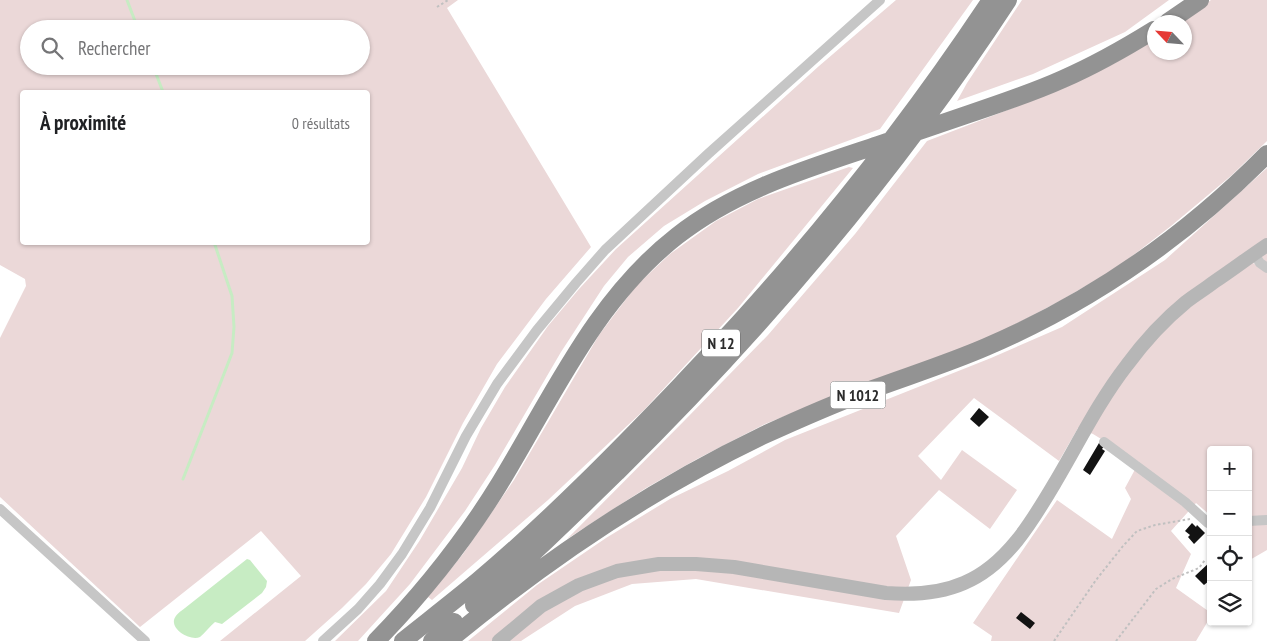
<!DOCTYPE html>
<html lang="fr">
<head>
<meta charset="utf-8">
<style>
	:root { --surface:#fff; --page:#f6f6f6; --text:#202124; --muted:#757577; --line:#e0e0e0 }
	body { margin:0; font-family:"PT Sans Narrow",sans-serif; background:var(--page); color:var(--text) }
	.controls { position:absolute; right:15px; bottom:15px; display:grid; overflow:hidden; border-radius:5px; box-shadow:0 1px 4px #0004 }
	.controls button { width:45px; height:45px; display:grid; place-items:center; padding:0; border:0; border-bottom:1px solid var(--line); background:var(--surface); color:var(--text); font:25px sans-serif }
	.compass { position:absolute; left:1147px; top:15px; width:45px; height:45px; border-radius:50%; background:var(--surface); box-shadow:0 1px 4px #0004; rotate:296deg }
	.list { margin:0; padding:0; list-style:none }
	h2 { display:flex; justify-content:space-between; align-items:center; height:65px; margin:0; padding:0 20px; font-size:21px }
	h2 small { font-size:16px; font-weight:400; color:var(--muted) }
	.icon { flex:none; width:28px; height:28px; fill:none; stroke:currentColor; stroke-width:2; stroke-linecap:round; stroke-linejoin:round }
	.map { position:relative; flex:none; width:1267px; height:641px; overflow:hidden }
	.search { position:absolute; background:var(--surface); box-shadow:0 1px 4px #0004; left:20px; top:20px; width:350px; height:55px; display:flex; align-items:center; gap:12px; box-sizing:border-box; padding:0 18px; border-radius:28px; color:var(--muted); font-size:19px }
	.panel { position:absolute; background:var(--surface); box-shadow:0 1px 4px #0004; left:20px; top:90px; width:350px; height:155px; border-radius:5px }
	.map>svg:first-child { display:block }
</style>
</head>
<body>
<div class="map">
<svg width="1267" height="641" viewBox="0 0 1267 641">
	<rect width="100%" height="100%" fill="#fff"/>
	<!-- green -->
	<path fill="#ebd8d8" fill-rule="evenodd" d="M 0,0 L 458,0 L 447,8 L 591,247 L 546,299 L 497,364 L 463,423 L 426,497 L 391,554 L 366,584 L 342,608 L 305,641 L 220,641 L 301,576 L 261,531 L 140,627 L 0,497 L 0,338 L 26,286 L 25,279 L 0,265 ZM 29,29 L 361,29 L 361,66 L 29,66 ZM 22,92 L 368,92 L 368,242 L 22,242 Z
		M 896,0 L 973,0 L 880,129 L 758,174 L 705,201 L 664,226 L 628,257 L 604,286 L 561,352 L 495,465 L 465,511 L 410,584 L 358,641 L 335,641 L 386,591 L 420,540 L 462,468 L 481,428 L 505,387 L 548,326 L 579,289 L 616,249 L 819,66 Z
		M 1022,0 L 1169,0 L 1125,32 L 1033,74 L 957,101 L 967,83 Z
		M 1211,0 L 1267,0 L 1267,141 L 1232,175 L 1171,226 L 1118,267 L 1060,301 L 987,339 L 837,395 L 765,424 L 697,459 L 646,488 L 567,539 L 684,421 L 768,335 L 855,234 L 927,141 L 1018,106 L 1115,63 L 1154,39 L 1154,52 L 1184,52 L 1184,22 L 1180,22 Z
		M 849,167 L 853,168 L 738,308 L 644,410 L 548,500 L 432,600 L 428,597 L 463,554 L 514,480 L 599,335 L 636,286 L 670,254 L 716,221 L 758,199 Z
		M 1267,168 L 1267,264 L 1253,263 L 1267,272 L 1267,550 L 1248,561 L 1248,450 L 1211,450 L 1211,516 L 1196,503 L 1171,531 L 1191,554 L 1176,588 L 1211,613 L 1211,616 L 1196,641 L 991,641 L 992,636 L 973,623 L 1057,500 L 1112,539 L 1131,499 L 1125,488 L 1139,462 L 1093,434 L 1078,428 L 1059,461 L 974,398 L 918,456 L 941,480 L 962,450 L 1017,490 L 990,529 L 939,490 L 896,536 L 911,580 L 899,613 L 696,579 L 632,584 L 575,606 L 521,641 L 468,641 L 537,585 L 606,538 L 670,499 L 728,471 L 785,440 L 991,358 L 1062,327 L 1165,260 Z"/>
	<!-- water -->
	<path fill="#c7ecc3" d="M 247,559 L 250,560 L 267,581 L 266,587 L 262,593 L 222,624 L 215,622 C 210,626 205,633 200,637 C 191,641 172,631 174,620 C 175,615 181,611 185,608 Z"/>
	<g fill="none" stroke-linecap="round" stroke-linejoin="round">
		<!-- stream -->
		<path stroke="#c7ecc3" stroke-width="3" d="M 127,0 L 138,29
			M 153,66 L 163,92
			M 183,479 L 222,379 L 232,353 L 234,327 L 232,296 L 214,242"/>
	</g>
	<!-- building -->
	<path fill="#131313" d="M 979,408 L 989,417 L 979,427 L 970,419 Z
		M 1099,443 L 1104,446 L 1102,449 L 1105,451 L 1090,475 L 1083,470 Z
		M 1192,523 L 1196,527 L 1197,525 L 1205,533 L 1194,544 L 1188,537 L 1190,535 L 1185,531 Z
		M 1211,561 L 1211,576 L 1208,578 L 1209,581 L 1204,585 L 1195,576 Z
		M 1021,612 L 1035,623 L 1030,629 L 1016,618 Z"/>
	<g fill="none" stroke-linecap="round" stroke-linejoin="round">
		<!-- path -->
		<path stroke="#c0c0c0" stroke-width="2" stroke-dasharray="2.5 2.5" stroke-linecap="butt" d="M 437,7 L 448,0
			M 1054,641 L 1096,580 L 1123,546 L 1137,531 L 1155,525 L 1190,519
			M 1116,641 L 1156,589 L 1172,579 L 1199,568 L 1205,560"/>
		<!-- street -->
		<path stroke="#c6c6c6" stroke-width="10" d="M 1254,254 L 1260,263 L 1267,268
			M 1104,442 L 1185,502 L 1208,523 L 1211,524
			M 0,509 L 145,641
			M 1248,521 L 1267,520
			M 323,641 L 358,609 L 380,584 L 402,554 L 430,508 L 466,436 L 497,384 L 537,330 L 576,283 L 605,250 L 708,154 L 880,0"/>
		<!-- secondary -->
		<path stroke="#b6b6b6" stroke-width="14" d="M 499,641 L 541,606 L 579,585 L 617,571 L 659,564 L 696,564 L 734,567 L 886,593 C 912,595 939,594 964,583 C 1007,565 1033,520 1056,481 C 1079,442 1099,401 1127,365 C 1144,342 1164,320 1186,302 C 1195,295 1205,289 1214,282 C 1232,270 1249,257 1267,245"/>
		<!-- highway -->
		<path stroke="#939393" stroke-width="18" d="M 1168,22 L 1200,0
			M 474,605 C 524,563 571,517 617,472 C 763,328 896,171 1008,0
			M 376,641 C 423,593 465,540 500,483 C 553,396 595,300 677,236 C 735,190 809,168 878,145 C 908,135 937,125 966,115 C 999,104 1032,93 1063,79 C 1095,65 1125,48 1154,30
			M 403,641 C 428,621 454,601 478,581 C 550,520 616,453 680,386 C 703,361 727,337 749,312 C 837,214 918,110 991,0
			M 432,641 L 454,622
			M 448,641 C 545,561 649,490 762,436 C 799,419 836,403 873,389 C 911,375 949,363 986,347 C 1091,302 1187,235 1267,154"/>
	</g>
	<g text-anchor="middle" stroke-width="5" stroke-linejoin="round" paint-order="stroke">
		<!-- shield labels -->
		<g fill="#fff" stroke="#6b6b6b" stroke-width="1">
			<rect x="702" y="329.5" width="38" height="27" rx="4"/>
			<rect x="830.5" y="381.5" width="55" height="27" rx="4"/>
		</g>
		<g font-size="16" font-weight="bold" fill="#2c2c2c">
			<text x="721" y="349">N 12</text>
			<text x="858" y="401">N 1012</text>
		</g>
	</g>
</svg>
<div class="controls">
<button>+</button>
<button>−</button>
<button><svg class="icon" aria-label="locate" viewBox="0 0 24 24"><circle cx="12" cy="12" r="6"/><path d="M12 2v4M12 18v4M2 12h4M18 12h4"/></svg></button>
<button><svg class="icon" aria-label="layers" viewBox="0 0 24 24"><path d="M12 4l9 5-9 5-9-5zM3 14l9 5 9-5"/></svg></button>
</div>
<svg class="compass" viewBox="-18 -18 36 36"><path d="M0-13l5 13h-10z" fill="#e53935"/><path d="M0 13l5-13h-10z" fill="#757577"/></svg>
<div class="search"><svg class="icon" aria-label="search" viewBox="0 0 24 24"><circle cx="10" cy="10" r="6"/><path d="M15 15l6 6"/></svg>Rechercher</div>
<section class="panel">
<h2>À proximité<small>0 résultats</small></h2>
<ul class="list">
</ul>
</section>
</div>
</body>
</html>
